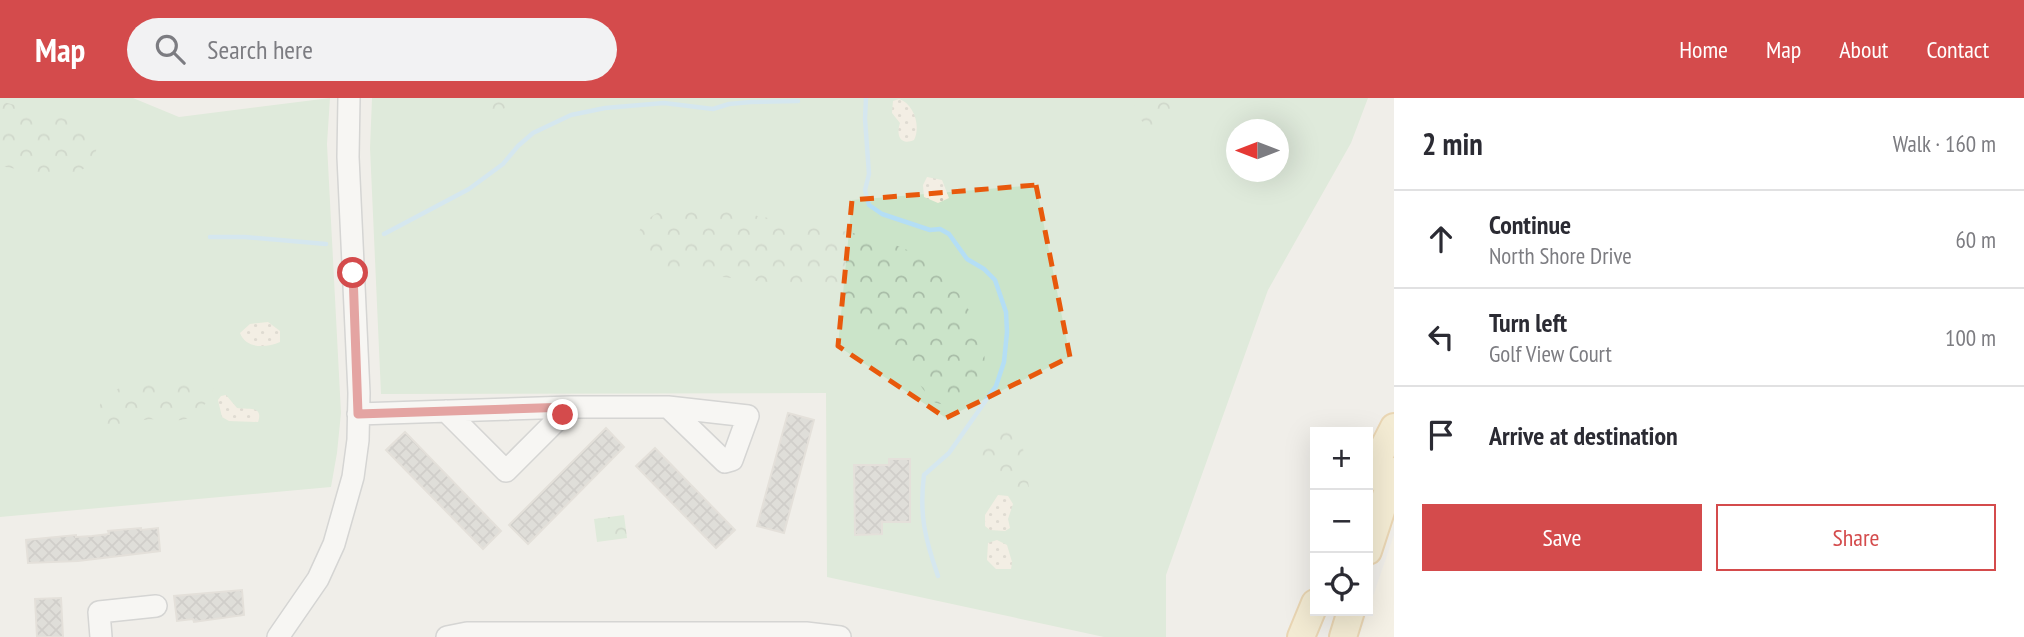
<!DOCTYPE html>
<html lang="en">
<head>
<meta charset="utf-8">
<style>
	:root { --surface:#fff; --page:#f2f2f3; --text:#2b2b33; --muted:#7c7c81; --line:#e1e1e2; --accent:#d44b4c }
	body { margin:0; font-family:"PT Sans Narrow",sans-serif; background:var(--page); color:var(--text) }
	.controls { position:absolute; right:21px; bottom:21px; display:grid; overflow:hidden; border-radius:0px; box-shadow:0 7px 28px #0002 }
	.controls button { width:63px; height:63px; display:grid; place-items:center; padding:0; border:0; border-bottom:2px solid var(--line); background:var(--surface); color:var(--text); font:35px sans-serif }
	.compass { position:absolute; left:1226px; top:21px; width:63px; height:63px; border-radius:50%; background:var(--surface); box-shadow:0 7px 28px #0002; rotate:270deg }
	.stop { position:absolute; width:21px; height:21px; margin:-16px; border:5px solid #d44b4c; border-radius:50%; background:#fff }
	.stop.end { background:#d44b4c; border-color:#fff; box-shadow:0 2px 7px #0008 }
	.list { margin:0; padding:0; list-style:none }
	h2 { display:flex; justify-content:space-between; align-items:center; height:91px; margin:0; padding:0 28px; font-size:30px }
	h2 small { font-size:23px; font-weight:400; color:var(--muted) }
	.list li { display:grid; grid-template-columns:46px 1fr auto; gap:21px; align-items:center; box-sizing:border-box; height:98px; padding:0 28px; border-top:2px solid var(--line) }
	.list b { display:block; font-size:26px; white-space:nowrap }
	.list p { margin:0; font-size:23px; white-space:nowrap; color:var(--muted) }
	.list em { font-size:23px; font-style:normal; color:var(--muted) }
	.actions { display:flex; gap:14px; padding:21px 28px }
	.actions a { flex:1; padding:16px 0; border:2px solid var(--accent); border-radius:0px; text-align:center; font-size:24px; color:var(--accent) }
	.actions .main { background:var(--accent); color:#fff }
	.icon { flex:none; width:38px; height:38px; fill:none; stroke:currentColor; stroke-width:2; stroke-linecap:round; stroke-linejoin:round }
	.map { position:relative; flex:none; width:1394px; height:539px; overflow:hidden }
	header { display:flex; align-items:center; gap:42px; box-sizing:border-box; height:98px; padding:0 35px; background:var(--accent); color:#fff }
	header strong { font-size:33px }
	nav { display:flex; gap:38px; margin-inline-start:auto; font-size:24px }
	.search { width:490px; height:63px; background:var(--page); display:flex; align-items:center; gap:18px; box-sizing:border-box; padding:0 24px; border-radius:38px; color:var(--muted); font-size:26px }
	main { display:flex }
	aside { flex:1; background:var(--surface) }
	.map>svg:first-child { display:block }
</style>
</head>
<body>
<header>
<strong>Map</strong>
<div class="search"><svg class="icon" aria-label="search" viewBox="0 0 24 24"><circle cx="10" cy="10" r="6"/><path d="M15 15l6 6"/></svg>Search here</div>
<nav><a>Home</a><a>Map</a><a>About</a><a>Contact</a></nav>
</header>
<main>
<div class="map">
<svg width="1394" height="539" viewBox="0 0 1394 539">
	<defs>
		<pattern id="sand-dots" width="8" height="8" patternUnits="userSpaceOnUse" patternTransform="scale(1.75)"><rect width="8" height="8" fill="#f7eedd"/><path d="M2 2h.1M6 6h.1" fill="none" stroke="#cbc4b7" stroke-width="1.8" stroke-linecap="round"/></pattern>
		<pattern id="park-crowns" width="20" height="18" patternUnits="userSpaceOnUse" patternTransform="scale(1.75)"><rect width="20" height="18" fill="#cbe4c9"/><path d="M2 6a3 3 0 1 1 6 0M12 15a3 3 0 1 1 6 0" fill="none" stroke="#a8bca7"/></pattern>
		<pattern id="building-cross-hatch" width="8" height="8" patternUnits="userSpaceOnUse" patternTransform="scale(1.75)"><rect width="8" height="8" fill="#cbc9c5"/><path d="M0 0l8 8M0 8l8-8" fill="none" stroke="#a8a7a4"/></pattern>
	</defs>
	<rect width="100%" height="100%" fill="#f0eee9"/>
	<!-- commercial -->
	<path fill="#faf3e3" d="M 1394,437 L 1394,539 L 1359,539 Z"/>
	<!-- grass -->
	<path fill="#cbe4c9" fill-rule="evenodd" d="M 0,0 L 133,0 L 179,19 L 330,0 L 327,46 L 341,315 L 337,355 L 331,389 L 0,419 Z
		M 372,0 L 1368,0 L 1351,45 L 1268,192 L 1166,477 L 1166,539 L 1104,539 L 827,479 L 826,295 L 381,296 L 370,50 ZM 1237,32 L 1279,32 L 1279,74 L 1237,74 Z"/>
	<!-- sand -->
	<path fill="url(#sand-dots)" d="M 899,1 C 914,6 921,28 914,42 C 900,48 896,37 900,25 L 892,15 L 893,3 Z
		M 927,79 L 942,82 L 949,100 L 938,105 L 924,99 L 923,87 Z
		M 268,224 L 280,233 L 280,244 C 266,250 246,251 240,235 L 250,226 Z
		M 226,297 L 237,310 C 247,312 264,307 258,324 L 229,323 L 222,319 L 218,302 L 221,298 Z
		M 998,397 L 1008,398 L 1013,406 L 1008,421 L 1010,430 L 1005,433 L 990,432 L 985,428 L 985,417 Z
		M 997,442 L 1007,447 L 1012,464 L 1011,471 L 996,471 L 987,462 L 988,445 Z"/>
	<!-- park -->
	<path fill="url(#park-crowns)" d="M 469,0 L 532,0 L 500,12 L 475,9 Z
		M 1133,0 L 1180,0 C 1175,14 1157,42 1140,21 C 1136,16 1135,7 1133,0 Z
		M 0,3 L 76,24 C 111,43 97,73 62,79 L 0,68 Z
		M 684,108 C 718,110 752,117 785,123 C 831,131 895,138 933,167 C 964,190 1014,277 963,303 C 953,308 942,308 932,303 L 881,235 L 849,207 L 834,198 L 802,188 L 662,172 L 643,162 C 624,130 656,109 684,108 Z
		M 151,280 L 207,280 L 214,286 C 213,294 210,299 205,306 C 185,334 165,316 138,323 C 124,326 117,337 102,328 L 98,312 C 104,291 132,285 151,280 Z
		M 994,330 L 1011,334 L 1023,350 L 1029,390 L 1028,395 L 1023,398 C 1012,396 992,385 985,376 C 974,360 973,336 994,330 Z
		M 624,417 L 627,440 L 597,444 L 594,421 Z"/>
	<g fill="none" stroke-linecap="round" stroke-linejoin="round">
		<!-- stream -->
		<path stroke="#b4def5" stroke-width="4.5" d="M 866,0 L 865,21 L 869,76 L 865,92 L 869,107 L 882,116 L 930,132 L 940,131 L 949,136 L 967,161 L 984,171 L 995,182 L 1006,214 L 1007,234 L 1004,264 L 996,288 L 949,355 L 924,377 C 919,416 925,441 938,478
			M 384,136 L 469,91 L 503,66 L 518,48 L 533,35 L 571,17 L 605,10 L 664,5 L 713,11 L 729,6 L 751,4 L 798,3
			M 210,139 L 245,139 L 326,146"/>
	</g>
	<!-- building -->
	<path fill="url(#building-cross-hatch)" stroke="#d4cfc8" stroke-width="2" d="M 788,315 L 814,322 L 784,435 L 757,428 Z
		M 606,330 L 624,349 L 528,446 L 509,427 Z
		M 405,334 L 501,433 L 483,451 L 386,352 Z
		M 655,350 L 735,432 L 716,450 L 636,368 Z
		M 889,361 L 910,361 L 910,424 L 882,424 L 882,436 L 855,437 L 854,367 L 889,367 Z
		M 141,430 L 141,432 L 158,430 L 160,453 L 78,463 L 28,465 L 26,442 L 76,437 L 76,439 L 92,438 L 109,436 L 108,433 Z
		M 242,492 L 244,517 L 194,524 L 193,521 L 177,523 L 174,498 Z
		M 61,500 L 63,539 L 37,539 L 35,501 Z"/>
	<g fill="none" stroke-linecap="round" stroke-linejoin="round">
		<!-- minor casing -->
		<g stroke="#b3b5b9" stroke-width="24">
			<path id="minor" d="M 446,313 L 506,373 L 570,309
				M 358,316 L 570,309 L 668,309 L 748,318 L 732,362 L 725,364 L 668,309
				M 101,539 L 99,514 L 156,508
				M 278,539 L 318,481 L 334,446 L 353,379 L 358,342 L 359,295 L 348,59 L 349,0
				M 447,539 L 467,535 L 806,535 L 840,539"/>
		</g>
		<!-- major casing -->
		<g stroke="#e0b771" stroke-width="30">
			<path id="major" d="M 1368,380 L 1394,329
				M 1368,453 L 1394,373
				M 1301,539 L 1315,505
				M 1343,539 L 1351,513"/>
		</g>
		<!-- minor -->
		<use href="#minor" stroke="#fff" stroke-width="21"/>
		<!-- major -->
		<use href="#major" stroke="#f5e6b8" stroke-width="26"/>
	</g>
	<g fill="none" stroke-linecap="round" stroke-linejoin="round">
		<!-- route -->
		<path stroke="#d44b4c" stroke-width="9" d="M 353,175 L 358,316 L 570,309 L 563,317"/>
	</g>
	<!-- marked area -->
	<path d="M0 0H1394V539H0ZM 1036,87 L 1070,259 L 946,320 L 838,248 L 852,102 Z" fill="#f0eee9" fill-opacity=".55" fill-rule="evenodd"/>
	<path fill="none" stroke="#e8590c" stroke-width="5" stroke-dasharray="14 9" stroke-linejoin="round" d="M 1036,87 L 1070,259 L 946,320 L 838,248 L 852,102 Z"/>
</svg>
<div class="controls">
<button>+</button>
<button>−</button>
<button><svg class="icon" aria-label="locate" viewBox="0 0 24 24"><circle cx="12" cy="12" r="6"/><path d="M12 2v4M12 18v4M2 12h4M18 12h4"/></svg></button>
</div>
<svg class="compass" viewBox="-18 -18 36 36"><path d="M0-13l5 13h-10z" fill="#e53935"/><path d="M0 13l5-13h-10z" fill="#7c7c81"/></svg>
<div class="stop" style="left:353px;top:175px"></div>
<div class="stop end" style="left:563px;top:317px"></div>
</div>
<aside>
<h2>2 min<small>Walk · 160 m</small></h2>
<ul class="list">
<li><svg class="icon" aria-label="ahead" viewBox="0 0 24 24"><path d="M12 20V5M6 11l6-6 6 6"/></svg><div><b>Continue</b><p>North Shore Drive</p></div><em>60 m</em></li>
<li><svg class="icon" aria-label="left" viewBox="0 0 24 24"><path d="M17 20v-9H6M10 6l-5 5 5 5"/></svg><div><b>Turn left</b><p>Golf View Court</p></div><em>100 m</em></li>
<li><svg class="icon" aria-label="arrive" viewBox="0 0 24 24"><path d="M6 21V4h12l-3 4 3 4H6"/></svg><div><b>Arrive at destination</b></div></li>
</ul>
<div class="actions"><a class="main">Save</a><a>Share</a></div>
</aside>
</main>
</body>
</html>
